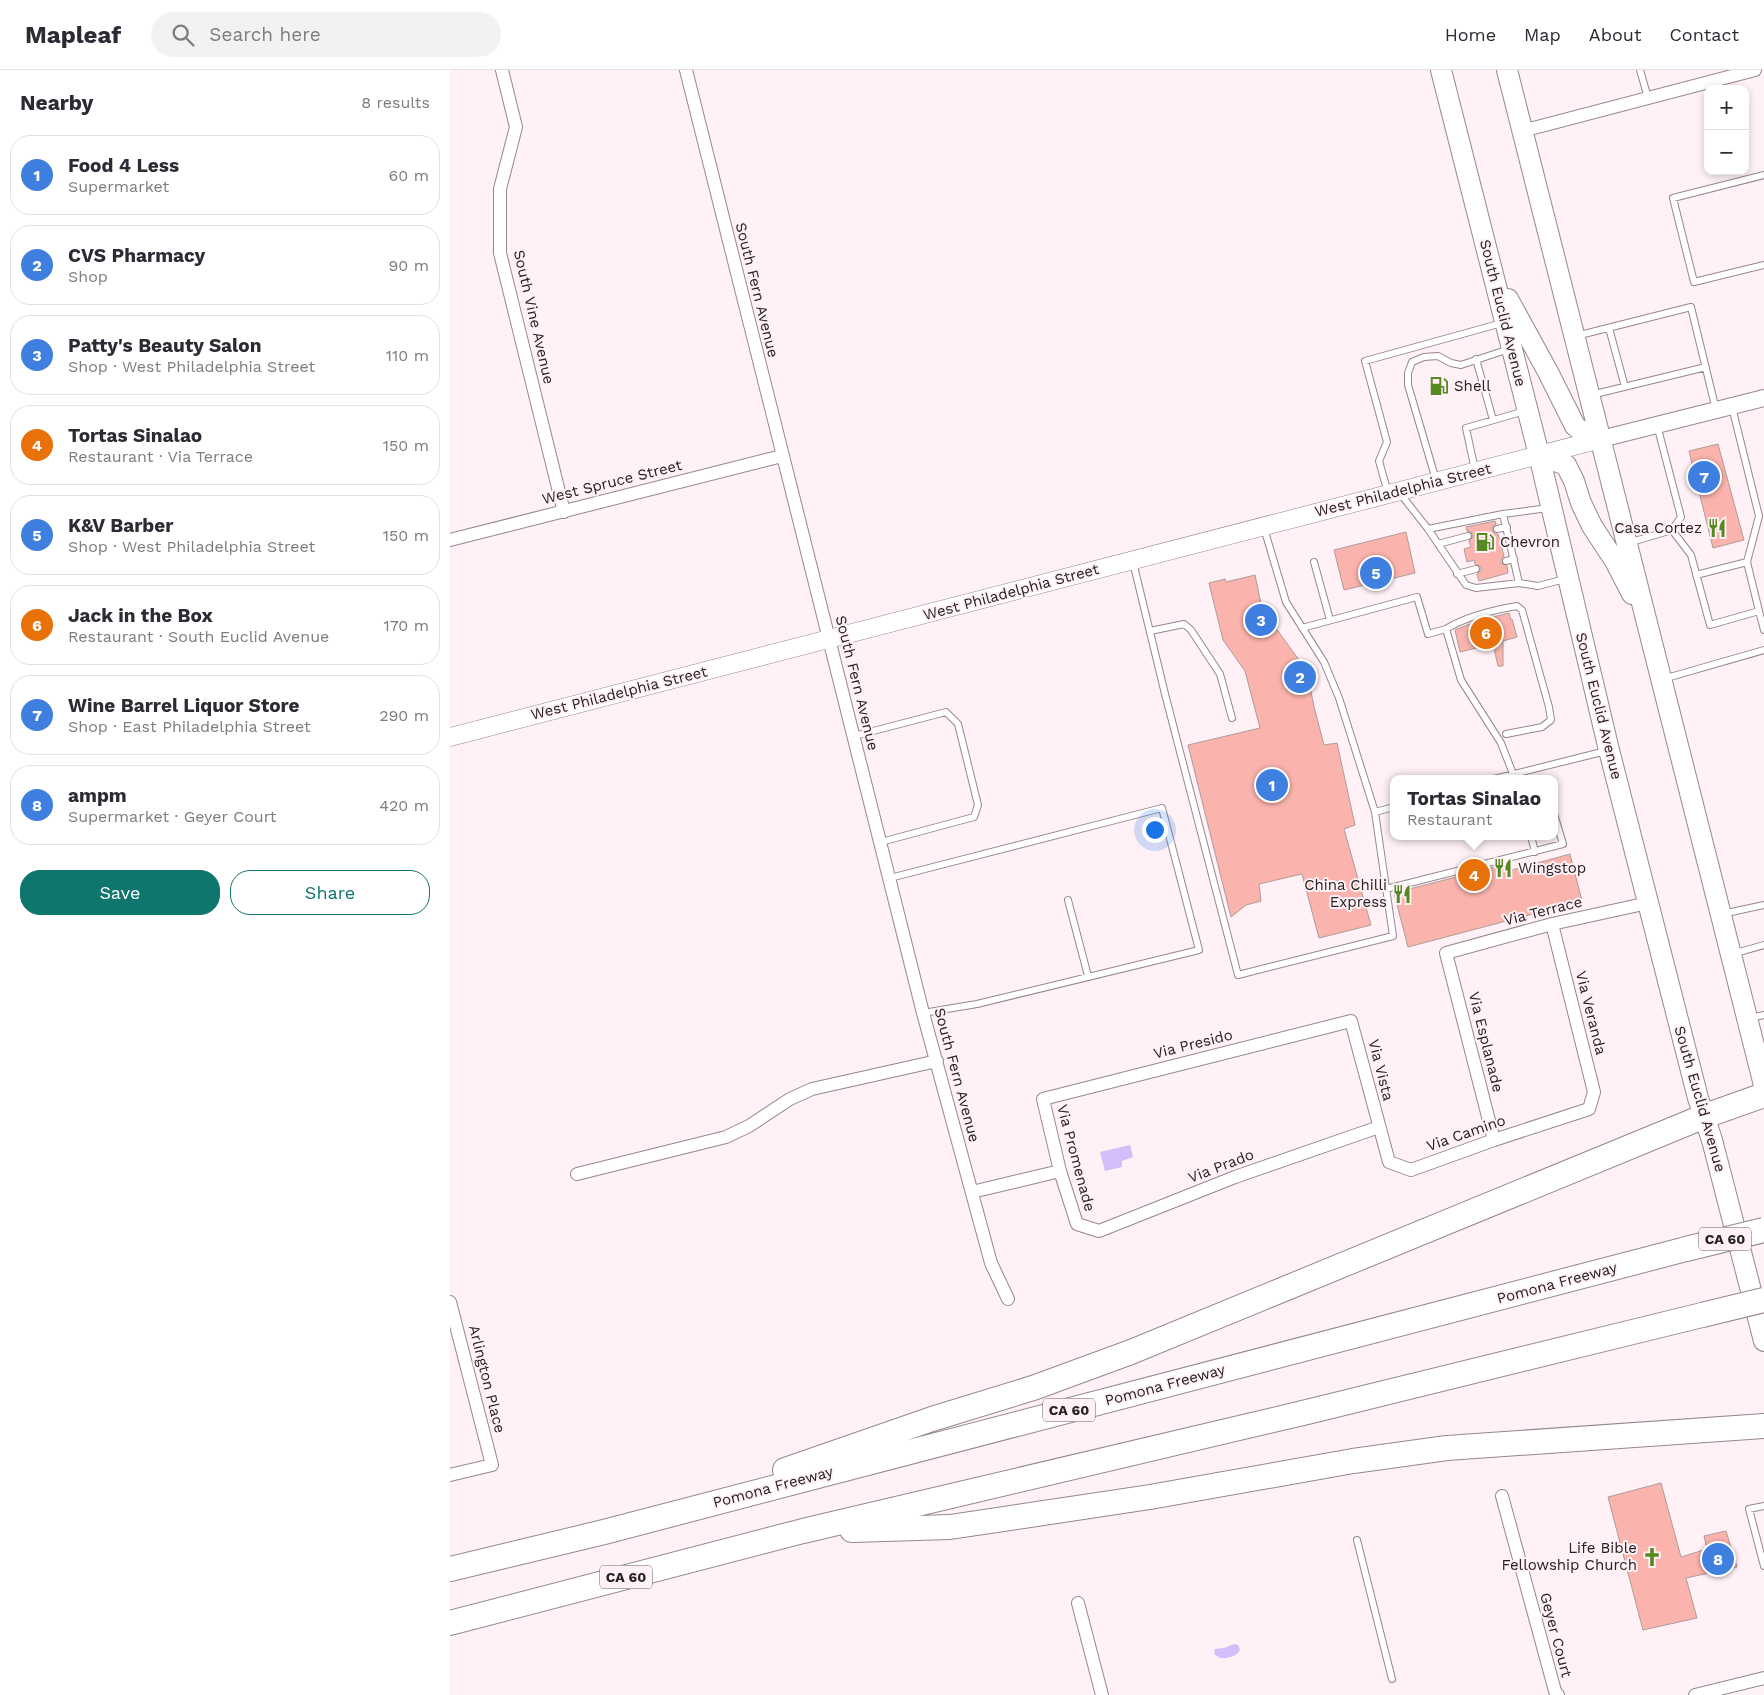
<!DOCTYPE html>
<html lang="en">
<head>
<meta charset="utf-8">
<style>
	:root { --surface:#fff; --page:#f2f2f3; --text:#2b2b33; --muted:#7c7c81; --line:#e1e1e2; --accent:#0f766e }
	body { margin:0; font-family:"Work Sans",sans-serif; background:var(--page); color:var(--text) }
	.controls { position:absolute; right:15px; top:15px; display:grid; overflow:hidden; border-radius:10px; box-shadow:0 2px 8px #0003 }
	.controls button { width:45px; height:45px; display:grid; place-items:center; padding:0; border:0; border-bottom:1px solid var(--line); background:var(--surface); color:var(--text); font:25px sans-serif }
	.you { position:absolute; left:704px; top:759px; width:18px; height:18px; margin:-12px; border:4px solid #fff; border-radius:50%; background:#1a73e8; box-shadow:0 0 0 8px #1a73e833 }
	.badge { display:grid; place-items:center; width:32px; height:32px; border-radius:50%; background:var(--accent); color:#fff; font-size:16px; font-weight:700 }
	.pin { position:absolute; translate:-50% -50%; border:2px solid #fff; box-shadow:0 1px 5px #0006 }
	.popup { position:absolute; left:940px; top:705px; width:168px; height:65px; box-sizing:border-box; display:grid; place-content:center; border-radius:10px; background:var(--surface); filter:drop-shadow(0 1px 4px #0005); font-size:16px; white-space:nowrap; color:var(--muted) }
	.popup b { font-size:19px; color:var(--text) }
	.popup::after { content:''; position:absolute; left:50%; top:100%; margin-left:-10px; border:10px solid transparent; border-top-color:var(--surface) }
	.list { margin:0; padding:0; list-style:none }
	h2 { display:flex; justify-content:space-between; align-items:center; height:65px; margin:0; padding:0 20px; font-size:21px }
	h2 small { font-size:16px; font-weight:400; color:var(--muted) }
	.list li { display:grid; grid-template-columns:32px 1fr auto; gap:15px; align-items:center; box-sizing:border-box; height:80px; margin:0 10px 10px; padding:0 10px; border:1px solid var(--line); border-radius:20px }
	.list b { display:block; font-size:19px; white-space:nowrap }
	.list p { margin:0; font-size:16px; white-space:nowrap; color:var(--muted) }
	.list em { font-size:16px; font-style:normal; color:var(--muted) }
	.actions { display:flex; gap:10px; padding:15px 20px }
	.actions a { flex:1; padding:11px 0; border:1px solid var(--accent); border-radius:20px; text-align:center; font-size:18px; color:var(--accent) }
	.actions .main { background:var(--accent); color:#fff }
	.icon { flex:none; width:28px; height:28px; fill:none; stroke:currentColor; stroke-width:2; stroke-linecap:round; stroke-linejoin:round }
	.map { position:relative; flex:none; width:1314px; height:1625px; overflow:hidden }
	header { display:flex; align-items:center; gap:30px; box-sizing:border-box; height:70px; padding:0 25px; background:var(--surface); border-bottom:1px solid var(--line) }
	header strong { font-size:24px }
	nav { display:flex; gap:28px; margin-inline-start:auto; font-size:18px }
	.search { width:350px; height:45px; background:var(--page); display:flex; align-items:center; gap:12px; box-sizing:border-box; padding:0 18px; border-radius:28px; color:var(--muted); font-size:19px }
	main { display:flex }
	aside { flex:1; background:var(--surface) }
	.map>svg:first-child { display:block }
</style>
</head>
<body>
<header>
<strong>Mapleaf</strong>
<div class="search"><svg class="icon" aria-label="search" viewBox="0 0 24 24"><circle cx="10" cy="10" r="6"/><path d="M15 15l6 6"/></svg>Search here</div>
<nav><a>Home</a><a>Map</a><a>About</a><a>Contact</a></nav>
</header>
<main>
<aside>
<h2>Nearby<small>8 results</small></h2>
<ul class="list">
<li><span class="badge" style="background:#3f7fe0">1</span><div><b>Food 4 Less</b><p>Supermarket</p></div><em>60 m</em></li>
<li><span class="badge" style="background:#3f7fe0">2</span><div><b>CVS Pharmacy</b><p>Shop</p></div><em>90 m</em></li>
<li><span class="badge" style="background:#3f7fe0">3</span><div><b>Patty's Beauty Salon</b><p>Shop · West Philadelphia Street</p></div><em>110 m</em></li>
<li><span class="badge" style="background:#e8710a">4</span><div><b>Tortas Sinalao</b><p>Restaurant · Via Terrace</p></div><em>150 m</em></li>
<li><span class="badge" style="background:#3f7fe0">5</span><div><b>K&amp;V Barber</b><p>Shop · West Philadelphia Street</p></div><em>150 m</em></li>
<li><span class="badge" style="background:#e8710a">6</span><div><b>Jack in the Box</b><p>Restaurant · South Euclid Avenue</p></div><em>170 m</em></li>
<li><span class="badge" style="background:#3f7fe0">7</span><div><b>Wine Barrel Liquor Store</b><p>Shop · East Philadelphia Street</p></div><em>290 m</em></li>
<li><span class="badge" style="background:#3f7fe0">8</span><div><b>ampm</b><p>Supermarket · Geyer Court</p></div><em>420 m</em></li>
</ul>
<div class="actions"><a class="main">Save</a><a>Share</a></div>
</aside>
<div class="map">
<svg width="1314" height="1625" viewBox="0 0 1314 1625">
	<rect width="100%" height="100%" fill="#fff1f5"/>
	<!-- water -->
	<path fill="#d4bdf8" d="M 680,1075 L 683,1087 L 672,1091 L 672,1097 L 655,1101 L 650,1082 Z
		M 784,1574 L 788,1575 L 790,1579 C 788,1587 778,1588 770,1588 L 764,1584 L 765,1579 L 774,1578 Z"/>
	<!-- building -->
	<path fill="#fbb3ad" stroke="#ac9c9a" d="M 1268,374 L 1294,470 L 1263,478 L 1239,381 Z
		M 1045,451 L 1046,454 L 1042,457 L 1042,460 L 1045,464 L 1048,464 L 1054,486 L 1051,489 L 1051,493 L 1057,496 L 1058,503 L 1029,511 L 1027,504 L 1031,501 L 1031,497 L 1025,494 L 1024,490 L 1017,492 L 1014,479 L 1021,477 L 1019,471 L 1023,467 L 1021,462 L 1017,461 L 1016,457 Z
		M 956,462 L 965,503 L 894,520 L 884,480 Z
		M 805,505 L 812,539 L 857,601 L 864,637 L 874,675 L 887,673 L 905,755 L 894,759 L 921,855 L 869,868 L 852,804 L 809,814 L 811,831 L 796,835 L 781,847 L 738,675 L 810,658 L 795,601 L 773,570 L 759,513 L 775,509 L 776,512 Z
		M 1059,543 L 1061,550 L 1062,549 L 1067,567 L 1053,571 L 1053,596 L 1048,596 L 1043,574 L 1010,582 L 1005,560 L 1027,551 Z
		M 1120,784 L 1132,831 L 958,877 L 944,823 L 1060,793 L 1062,800 Z
		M 1211,1413 L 1231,1487 L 1257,1479 L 1254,1466 L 1276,1461 L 1287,1497 L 1236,1508 L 1247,1548 L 1193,1560 L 1158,1427 Z"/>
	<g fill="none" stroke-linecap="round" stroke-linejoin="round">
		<!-- service casing -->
		<g stroke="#96878b" stroke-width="8">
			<path id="service" d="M 1190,0 L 1198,28
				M 1314,105 L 1223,128 L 1244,212 L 1314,195
				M 1159,258 L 1175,317
				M 1126,266 L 1241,237 L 1266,340
				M 1026,289 L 1043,350
				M 1141,325 L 1256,297
				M 1207,355 L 1231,447 L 1222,460
				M 1025,400 L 1016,358 L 1075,341
				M 986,410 L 958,315 L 958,303 L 962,292 L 974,287 L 988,286 L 1001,293 L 1011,295 L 1059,279
				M 949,422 L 978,459 L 1016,515 L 1026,518 L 1069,513 L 1088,516 L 1115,509
				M 938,423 L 929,391 L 937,372 L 915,291 L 1052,253
				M 814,458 L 836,532 L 874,592 L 889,628 L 925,742
				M 978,459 L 1053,444
				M 1047,459 L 1057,457
				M 1178,473 L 1222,460 L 1241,485 L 1260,555 L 1309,541 L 1314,560
				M 988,474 L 1018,466
				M 1056,491 L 1064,489
				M 683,492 L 715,624 L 788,905 L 943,866 L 925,742 L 944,737
				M 864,492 L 880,550
				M 1297,492 L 1309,541
				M 1007,504 L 1026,499
				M 1246,505 L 1297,492 L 1309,446 L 1282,337
				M 1069,513 L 1053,444 L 1098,438
				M 852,558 L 967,527 L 978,564 L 996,559 L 1011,610 L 1051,673 L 1065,709
				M 996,559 C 1017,546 1043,540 1067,536 L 1072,540 L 1099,637 L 1101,650 L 1092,657 L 1056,664
				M 700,561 L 734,554 L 741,560 L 770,604 L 782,648
				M 1213,609 L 1314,580
				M 404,666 L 496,642 L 508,654 L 528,735 L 524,747 L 431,772
				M 1044,709 L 1156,681
				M 1081,766 L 1085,782
				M 440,808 L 712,738 L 749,880 L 527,934 L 473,943
				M 936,819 L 1113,774 L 1104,744
				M 618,830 L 638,906
				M 1272,844 L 1314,835
				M 1282,884 L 1314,875
				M 1300,948 L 1314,945
				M 1314,1436 L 1299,1439 L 1314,1496
				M 907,1470 L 942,1609"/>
		</g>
		<!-- minor casing -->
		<g stroke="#96878b" stroke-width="14">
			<path id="minor" d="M 52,0 L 66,57 L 50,119 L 50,183 L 114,442
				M 236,0 L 473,943 L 541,1193 L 558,1229
				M 1072,61 L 1305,0
				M 0,470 L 332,386
				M 929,1057 L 785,1107 L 649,1161 L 627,1154 L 610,1101 L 593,1029 L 901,951 L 939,1092 L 961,1100 L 1044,1070 L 1139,1039 L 1144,1022 L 1102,854
				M 1044,1070 L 996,883 L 1102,854 L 1198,833
				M 127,1104 L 276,1067 L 299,1056 L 340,1029 L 362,1019 L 487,991
				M 522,1122 L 610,1101
				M 0,1232 L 42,1395 L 0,1405
				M 1052,1426 L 1105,1621 L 1108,1625
				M 628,1533 L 652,1625
				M 1245,1625 L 1314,1608"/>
		</g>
		<!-- tertiary casing -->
		<g stroke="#96878b" stroke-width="18">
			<path id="tertiary" d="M 1151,369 L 1314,328"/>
		</g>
		<!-- secondary casing -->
		<g stroke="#96878b" stroke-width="19">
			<path id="secondary" d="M 0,667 L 1151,369"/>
		</g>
		<!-- primary casing -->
		<g stroke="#96878b" stroke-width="22">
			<path id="primary" d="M 991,0 L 1089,385 L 1159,680 L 1248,1028 L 1262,1070 L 1314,1271
				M 1057,0 L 1314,1015
				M 1058,229 L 1098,302 L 1125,356 L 1135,364 L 1151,369
				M 1089,385 L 1116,395 L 1124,411 L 1131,433 L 1142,456 L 1165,491 L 1182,524"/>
		</g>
		<!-- motorway casing -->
		<g stroke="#96878b" stroke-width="26">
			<path id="motorway" d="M 335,1400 L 482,1349 L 583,1318 L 681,1282 L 1255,1046 L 1314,1025
				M 402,1460 L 500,1457 L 700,1427 L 903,1391 L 997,1378 L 1314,1356
				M 0,1499 L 154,1462 L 1236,1179
				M 0,1553 L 353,1461 L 857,1342 L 1252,1245"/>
		</g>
		<!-- service -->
		<use href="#service" stroke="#fff" stroke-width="6"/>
		<!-- minor -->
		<use href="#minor" stroke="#fff" stroke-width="12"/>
		<!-- tertiary -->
		<use href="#tertiary" stroke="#fff" stroke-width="16"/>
		<!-- secondary -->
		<use href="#secondary" stroke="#fff" stroke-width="18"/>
		<!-- primary -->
		<use href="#primary" stroke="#fff" stroke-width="20"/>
		<!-- motorway -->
		<use href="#motorway" stroke="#fff" stroke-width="24"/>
		<!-- motorway-bridge casing -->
		<g stroke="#96878b" stroke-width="26" stroke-linecap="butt">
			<path id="motorway-bridge" d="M 1236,1179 L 1314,1160
				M 1252,1245 L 1314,1230"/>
		</g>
		<!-- motorway-bridge -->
		<use href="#motorway-bridge" stroke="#fff" stroke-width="24"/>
	</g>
	<!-- icons -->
	<defs>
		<g id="fuel-bare" transform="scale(1.5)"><path d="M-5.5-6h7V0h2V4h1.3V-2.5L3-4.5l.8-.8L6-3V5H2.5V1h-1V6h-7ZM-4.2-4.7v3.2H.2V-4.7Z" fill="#558921" stroke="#fff1f5" stroke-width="2.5" paint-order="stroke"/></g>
		<g id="restaurant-bare" transform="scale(1.5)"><path d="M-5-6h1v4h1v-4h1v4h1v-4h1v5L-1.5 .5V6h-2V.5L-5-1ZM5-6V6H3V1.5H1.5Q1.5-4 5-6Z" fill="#558921" stroke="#fff1f5" stroke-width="2.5" paint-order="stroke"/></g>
		<g id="church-bare" transform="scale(1.5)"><path d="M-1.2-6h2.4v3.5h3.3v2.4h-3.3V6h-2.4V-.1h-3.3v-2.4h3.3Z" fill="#558921" stroke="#fff1f5" stroke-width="2.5" paint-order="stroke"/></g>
	</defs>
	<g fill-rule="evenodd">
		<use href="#fuel-bare" x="989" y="316"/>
		<use href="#restaurant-bare" x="1267" y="458"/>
		<use href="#fuel-bare" x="1035" y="472"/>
		<use href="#restaurant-bare" x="1053" y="798"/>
		<use href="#restaurant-bare" x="952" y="824"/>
		<use href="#church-bare" x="1202" y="1487"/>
	</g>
	<g text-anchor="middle" stroke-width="4" stroke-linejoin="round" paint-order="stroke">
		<!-- shield labels -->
		<g fill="#fff1f5" stroke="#675f61" stroke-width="1">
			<rect x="1249" y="1157.5" width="52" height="23" rx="4"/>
			<rect x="593" y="1328.5" width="52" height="23" rx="4"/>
			<rect x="150" y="1495.5" width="52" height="23" rx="4"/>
		</g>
		<g font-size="14" font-weight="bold" fill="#262122">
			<text x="1275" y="1174">CA 60</text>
			<text x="619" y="1345">CA 60</text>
			<text x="176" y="1512">CA 60</text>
		</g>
		<!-- street labels -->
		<g font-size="15" fill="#262122" stroke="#fff1f5">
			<text transform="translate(307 220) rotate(76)" y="5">South Fern Avenue</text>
			<text transform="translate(1053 243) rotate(76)" y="5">South Euclid Avenue</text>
			<text transform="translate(84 247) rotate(77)" y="5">South Vine Avenue</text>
			<text transform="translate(162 412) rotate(-14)" y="5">West Spruce Street</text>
			<text transform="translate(953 420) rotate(-14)" y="5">West Philadelphia Street</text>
			<text transform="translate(561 522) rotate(-15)" y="5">West Philadelphia Street</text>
			<text transform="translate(407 613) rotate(76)" y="5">South Fern Avenue</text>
			<text transform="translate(169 623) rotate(-14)" y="5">West Philadelphia Street</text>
			<text transform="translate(1149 636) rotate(76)" y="5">South Euclid Avenue</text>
			<text transform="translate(1093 841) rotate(-14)" y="5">Via Terrace</text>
			<text transform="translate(1141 943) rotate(76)" y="5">Via Veranda</text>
			<text transform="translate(1036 972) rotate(76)" y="5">Via Esplanade</text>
			<text transform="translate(743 974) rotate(-14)" y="5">Via Presido</text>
			<text transform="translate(931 1000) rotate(76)" y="5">Via Vista</text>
			<text transform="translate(507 1005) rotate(75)" y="5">South Fern Avenue</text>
			<text transform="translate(1250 1029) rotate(74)" y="5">South Euclid Avenue</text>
			<text transform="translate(1016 1063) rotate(-19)" y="5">Via Camino</text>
			<text transform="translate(626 1088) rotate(75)" y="5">Via Promenade</text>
			<text transform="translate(771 1096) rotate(-21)" y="5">Via Prado</text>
			<text transform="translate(1107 1213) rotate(-15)" y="5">Pomona Freeway</text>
			<text transform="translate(37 1309) rotate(76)" y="5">Arlington Place</text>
			<text transform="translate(715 1315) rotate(-15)" y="5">Pomona Freeway</text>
			<text transform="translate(323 1417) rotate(-15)" y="5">Pomona Freeway</text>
			<text transform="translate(1106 1565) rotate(75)" y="5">Geyer Court</text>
		</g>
		<!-- poi labels -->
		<g font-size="15" fill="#262122" stroke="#fff1f5" text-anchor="start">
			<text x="1004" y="321">Shell</text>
			<text x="1252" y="463" text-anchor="end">Casa Cortez</text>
			<text x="1050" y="477">Chevron</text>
			<text x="1068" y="803">Wingstop</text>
			<text x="937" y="820" text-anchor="end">China Chilli<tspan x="937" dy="17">Express</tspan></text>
			<text x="1187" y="1483" text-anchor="end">Life Bible<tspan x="1187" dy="17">Fellowship Church</tspan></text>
		</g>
	</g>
</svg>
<div class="controls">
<button>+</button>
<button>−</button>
</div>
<div class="you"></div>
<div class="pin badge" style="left:822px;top:715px;background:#3f7fe0">1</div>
<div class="pin badge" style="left:850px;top:607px;background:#3f7fe0">2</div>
<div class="pin badge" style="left:811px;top:550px;background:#3f7fe0">3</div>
<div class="pin badge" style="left:1024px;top:805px;background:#e8710a">4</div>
<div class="popup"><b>Tortas Sinalao</b>Restaurant</div>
<div class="pin badge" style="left:926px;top:503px;background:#3f7fe0">5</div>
<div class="pin badge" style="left:1036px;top:563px;background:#e8710a">6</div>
<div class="pin badge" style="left:1254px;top:407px;background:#3f7fe0">7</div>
<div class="pin badge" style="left:1268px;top:1489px;background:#3f7fe0">8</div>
</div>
</main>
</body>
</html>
